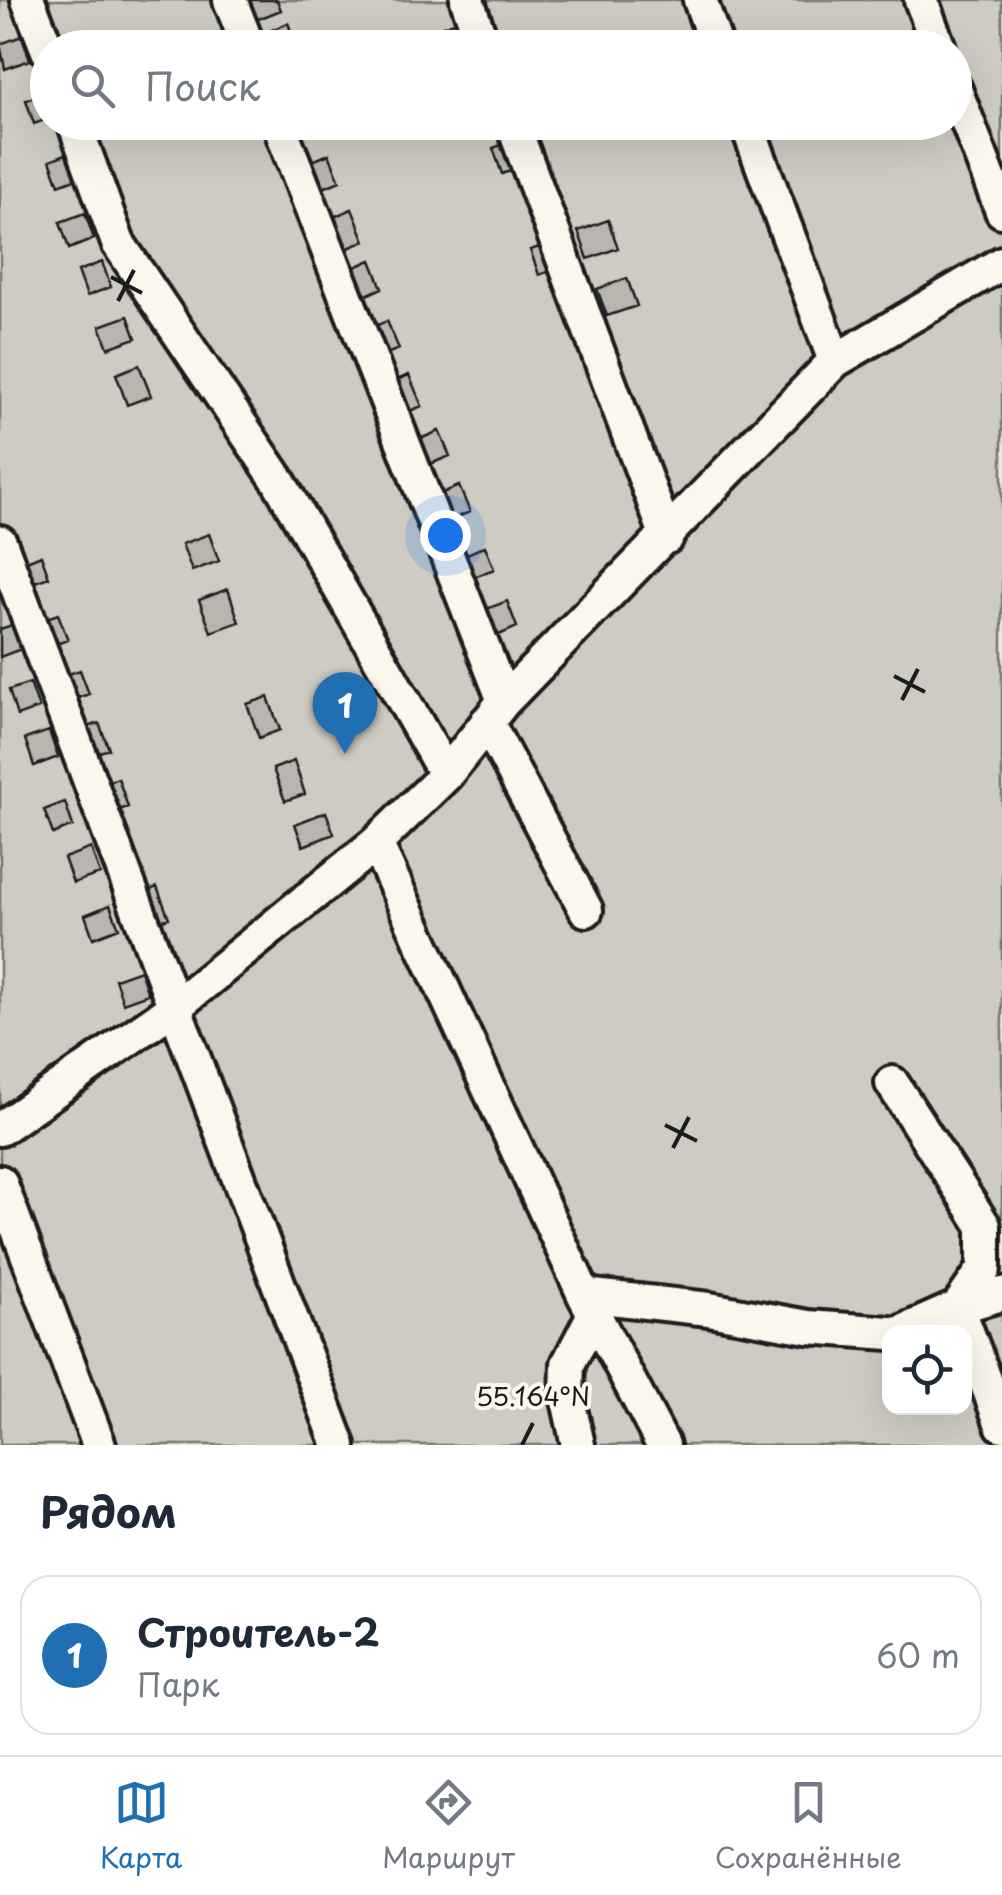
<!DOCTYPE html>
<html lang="ru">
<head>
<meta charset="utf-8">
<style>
	:root { --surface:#fff; --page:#f6f6f7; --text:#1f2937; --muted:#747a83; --line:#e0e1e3; --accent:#1f6fb2 }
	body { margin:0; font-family:"Playpen Sans",sans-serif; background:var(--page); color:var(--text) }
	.controls { position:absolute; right:30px; bottom:30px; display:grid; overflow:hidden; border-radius:20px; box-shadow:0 10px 40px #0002 }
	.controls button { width:90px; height:90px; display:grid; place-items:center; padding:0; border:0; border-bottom:2px solid var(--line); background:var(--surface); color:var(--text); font:50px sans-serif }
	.you { position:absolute; left:445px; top:535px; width:35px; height:35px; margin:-25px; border:8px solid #fff; border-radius:50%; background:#1a73e8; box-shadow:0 0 0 15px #1a73e833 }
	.badge { display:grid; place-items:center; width:65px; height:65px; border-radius:50%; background:var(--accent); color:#fff; font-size:32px; font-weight:700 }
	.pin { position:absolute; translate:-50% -82px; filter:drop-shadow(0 2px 5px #0008) }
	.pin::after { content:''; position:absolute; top:52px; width:35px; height:30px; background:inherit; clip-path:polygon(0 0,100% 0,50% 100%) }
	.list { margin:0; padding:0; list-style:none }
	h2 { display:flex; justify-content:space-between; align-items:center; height:130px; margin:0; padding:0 40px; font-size:42px }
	h2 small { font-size:32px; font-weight:400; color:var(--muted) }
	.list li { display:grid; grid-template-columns:65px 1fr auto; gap:30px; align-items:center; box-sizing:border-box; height:160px; margin:0 20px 20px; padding:0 20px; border:2px solid var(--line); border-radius:30px }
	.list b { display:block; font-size:38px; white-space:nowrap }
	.list p { margin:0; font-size:32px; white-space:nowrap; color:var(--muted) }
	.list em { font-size:32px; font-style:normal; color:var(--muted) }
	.icon { flex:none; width:55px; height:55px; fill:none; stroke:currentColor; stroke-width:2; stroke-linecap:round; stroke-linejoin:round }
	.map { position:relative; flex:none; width:1002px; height:1445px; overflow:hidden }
	.search { position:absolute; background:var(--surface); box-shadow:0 10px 40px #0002; left:30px; right:30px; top:30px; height:110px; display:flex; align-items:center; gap:25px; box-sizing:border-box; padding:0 35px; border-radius:55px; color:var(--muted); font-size:38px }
	.sheet { height:310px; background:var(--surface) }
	nav { display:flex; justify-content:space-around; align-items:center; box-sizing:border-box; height:140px; border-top:2px solid var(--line); background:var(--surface); font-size:28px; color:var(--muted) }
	nav a { display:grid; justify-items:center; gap:5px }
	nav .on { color:var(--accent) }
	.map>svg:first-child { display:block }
</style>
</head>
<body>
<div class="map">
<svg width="1002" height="1445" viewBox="0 0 1002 1445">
	<rect width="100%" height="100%" fill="#eeeadf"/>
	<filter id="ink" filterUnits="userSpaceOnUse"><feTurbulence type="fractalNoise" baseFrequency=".01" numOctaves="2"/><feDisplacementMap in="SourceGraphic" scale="20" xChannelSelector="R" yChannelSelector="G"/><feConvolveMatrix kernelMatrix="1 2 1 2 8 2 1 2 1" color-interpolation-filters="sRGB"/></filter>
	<g filter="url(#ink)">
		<!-- green -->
		<path fill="#ceccc2" stroke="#75746f" stroke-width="2.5" fill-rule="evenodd" d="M 0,0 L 1002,0 L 1002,1445 L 0,1445 ZM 48,48 L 954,48 L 954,122 L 48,122 ZM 890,1332 L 964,1332 L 964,1408 L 890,1408 Z"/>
		<!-- building -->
		<path fill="#b9b6af" stroke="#1c1c1c" stroke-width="2.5" d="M 248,0 L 277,0 L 281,10 L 256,20 Z
			M 465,18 L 469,48 L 450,48 L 443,26 Z
			M 288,23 L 296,44 L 265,48 L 260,35 Z
			M 22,36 L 30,60 L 5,69 L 0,44 Z
			M 46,93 L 48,119 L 34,124 L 26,100 Z
			M 515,140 L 525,166 L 502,174 L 493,148 Z
			M 71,152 L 80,177 L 59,185 L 50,160 Z
			M 329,154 L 340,181 L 321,189 L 310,162 Z
			M 352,209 L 365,241 L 346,249 L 333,217 Z
			M 85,213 L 94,239 L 69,249 L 60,222 Z
			M 608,220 L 618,248 L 588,259 L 578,231 Z
			M 556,242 L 564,266 L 539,275 L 530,250 Z
			M 371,260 L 382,288 L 360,298 L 348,270 Z
			M 102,262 L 111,287 L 87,296 L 78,271 Z
			M 627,278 L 637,306 L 607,316 L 597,289 Z
			M 128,316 L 136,338 L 108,348 L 100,326 Z
			M 387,321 L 399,349 L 384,355 L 372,327 Z
			M 139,365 L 151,396 L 127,405 L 116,374 Z
			M 409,375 L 422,406 L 405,413 L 392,382 Z
			M 439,431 L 450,456 L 423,467 L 413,442 Z
			M 459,486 L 470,512 L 445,522 L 435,496 Z
			M 209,534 L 219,561 L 192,571 L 182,544 Z
			M 485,546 L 494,569 L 467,580 L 458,558 Z
			M 41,555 L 49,577 L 32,583 L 24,562 Z
			M 228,589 L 239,622 L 211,632 L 199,600 Z
			M 507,601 L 517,627 L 490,639 L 479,612 Z
			M 58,614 L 68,640 L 44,648 L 35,622 Z
			M 12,625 L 21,649 L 0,657 L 0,629 Z
			M 80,670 L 89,694 L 69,701 L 60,677 Z
			M 30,683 L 39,708 L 17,716 L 9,690 Z
			M 268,697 L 280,730 L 259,738 L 247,704 Z
			M 99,723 L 109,749 L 88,756 L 79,730 Z
			M 49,731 L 58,757 L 34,766 L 25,739 Z
			M 294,761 L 305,794 L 285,801 L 273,769 Z
			M 118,778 L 128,807 L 105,815 L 95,786 Z
			M 65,802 L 73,826 L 53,834 L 44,810 Z
			M 326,812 L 334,834 L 303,846 L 295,824 Z
			M 91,848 L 100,874 L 73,883 L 64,858 Z
			M 157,887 L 169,918 L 147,925 L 136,895 Z
			M 110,905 L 119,928 L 93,938 L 85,915 Z
			M 140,970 L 148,994 L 123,1003 L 115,979 Z"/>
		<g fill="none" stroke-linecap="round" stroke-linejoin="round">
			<!-- minor casing -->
			<g stroke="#1c1c1c" stroke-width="40">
				<path id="minor" d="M 28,0 L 48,51
					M 230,0 L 249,48
					M 467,0 L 484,48
					M 700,0 L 717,48
					M 921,0 L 939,48
					M 954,87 L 1002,211
					M 74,122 L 118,243 L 278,480 L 446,775
					M 278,122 L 504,701
					M 512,122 L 667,537
					M 746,122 L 835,361
					M 0,542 L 339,1445
					M 487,722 L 586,910
					M 376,843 L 584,1295 L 663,1445
					M 892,1083 L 984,1226 L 984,1269 L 958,1307
					M 0,1129 L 176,1006 L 376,843 L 446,775 L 504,701 L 835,361 L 1002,263
					M 0,1182 L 99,1445
					M 584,1295 L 709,1309 L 808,1327 L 890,1333
					M 958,1307 L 1002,1294
					M 902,1332 L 958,1307 L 1002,1425
					M 578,1445 L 567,1395 L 568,1364 L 594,1314"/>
			</g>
			<!-- minor -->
			<use href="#minor" stroke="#fbf7ec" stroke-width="32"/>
		</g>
	</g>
	<!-- ticks -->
	<path fill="none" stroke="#1c1c1c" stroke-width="4" d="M 111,277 L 142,293M 118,301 L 134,270M 894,676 L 925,692M 902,700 L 918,669M 665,1125 L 697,1141M 673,1148 L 689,1117M 522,1445 L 533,1423"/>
	<g font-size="25" text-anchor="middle" fill="#1c1c1c" stroke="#fbf7ec" stroke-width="8" stroke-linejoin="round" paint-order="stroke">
		<text x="533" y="1406">55.164°N</text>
	</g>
</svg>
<div class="controls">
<button><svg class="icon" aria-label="locate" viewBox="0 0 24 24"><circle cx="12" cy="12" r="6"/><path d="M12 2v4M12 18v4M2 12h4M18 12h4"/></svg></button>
</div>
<div class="you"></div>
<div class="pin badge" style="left:345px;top:754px">1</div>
<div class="search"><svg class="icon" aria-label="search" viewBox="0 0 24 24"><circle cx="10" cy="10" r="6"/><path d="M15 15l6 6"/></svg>Поиск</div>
</div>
<section class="sheet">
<h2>Рядом<small></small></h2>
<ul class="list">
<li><span class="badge">1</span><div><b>Строитель-2</b><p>Парк</p></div><em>60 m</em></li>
</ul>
</section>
<nav>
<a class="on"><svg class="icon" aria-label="map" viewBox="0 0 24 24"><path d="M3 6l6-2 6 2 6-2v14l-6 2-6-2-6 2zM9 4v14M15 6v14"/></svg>Карта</a>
<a><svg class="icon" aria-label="directions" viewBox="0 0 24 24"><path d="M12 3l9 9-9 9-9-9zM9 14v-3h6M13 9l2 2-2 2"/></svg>Маршрут</a>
<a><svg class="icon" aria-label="saved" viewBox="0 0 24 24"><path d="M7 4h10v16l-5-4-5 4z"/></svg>Сохранённые</a>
</nav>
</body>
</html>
